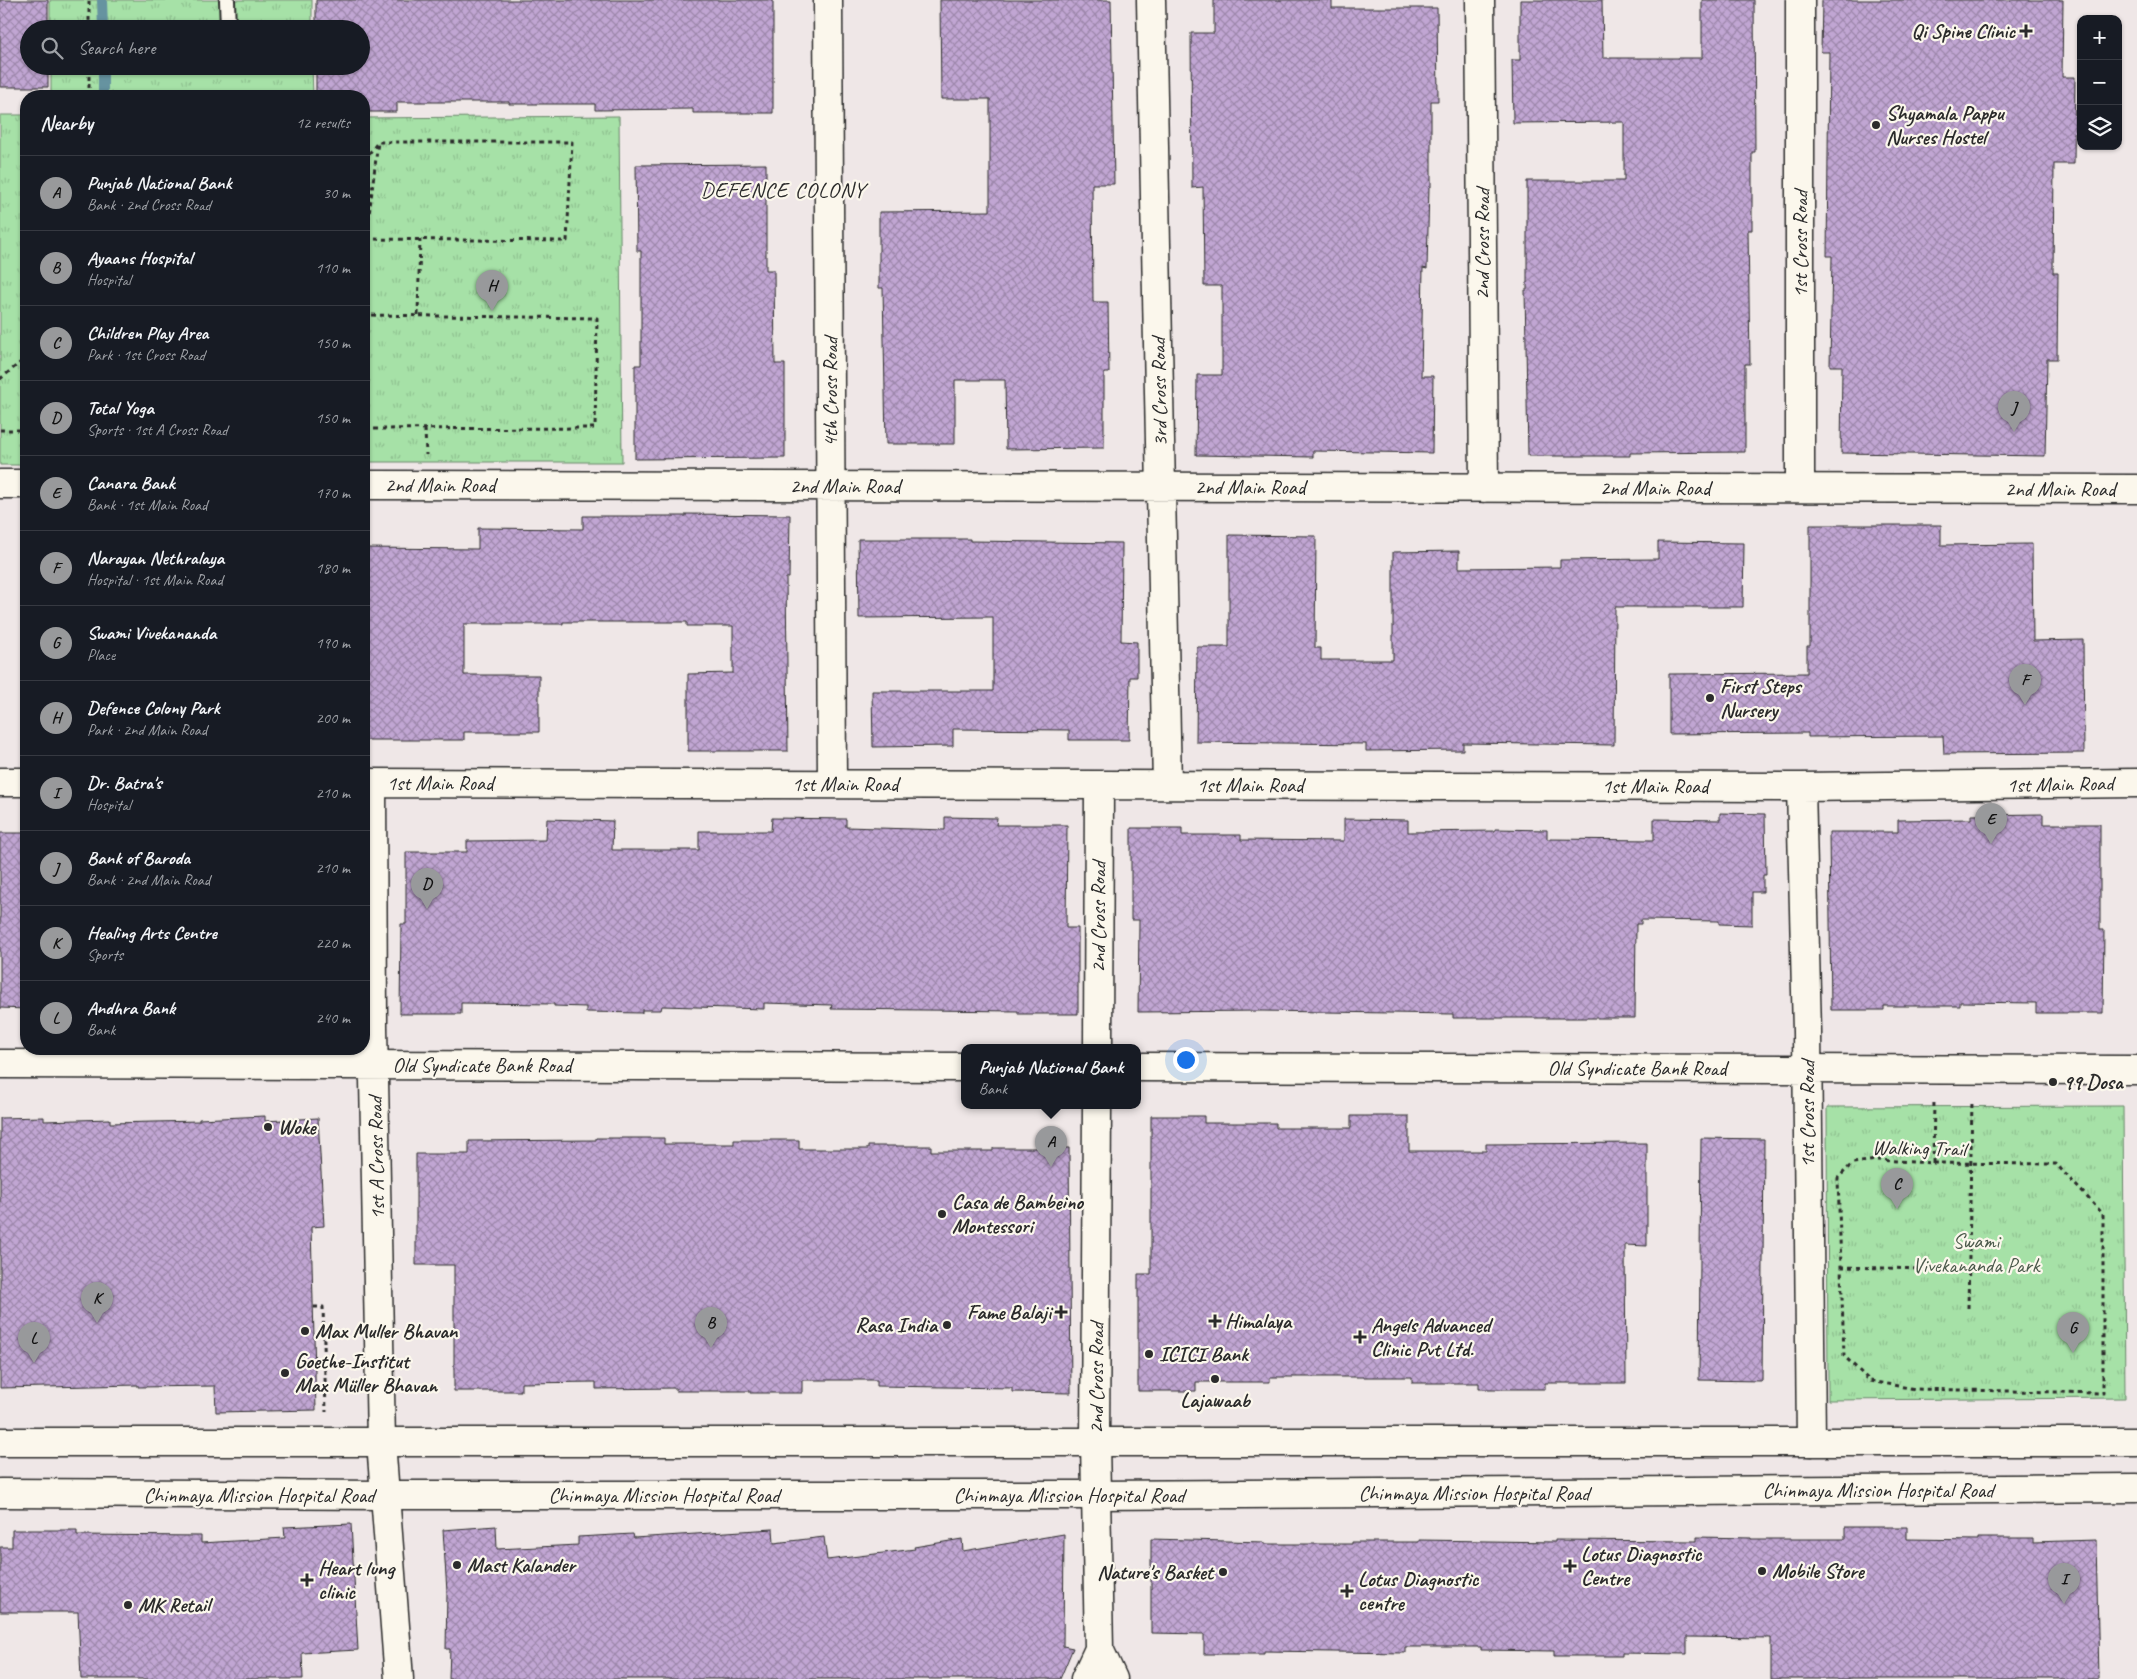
<!DOCTYPE html>
<html lang="en">
<head>
<meta charset="utf-8">
<style>
	:root { --surface:#171b24; --page:#242831; --text:#f1f3f6; --muted:#9ea1a6; --line:#363941; --accent:#98999b }
	body { margin:0; font-family:Caveat,sans-serif; background:var(--page); color:var(--text) }
	.controls { position:absolute; right:15px; top:15px; display:grid; overflow:hidden; border-radius:10px; box-shadow:0 1px 4px #0004 }
	.controls button { width:45px; height:45px; display:grid; place-items:center; padding:0; border:0; border-bottom:1px solid var(--line); background:var(--surface); color:var(--text); font:25px sans-serif }
	.you { position:absolute; left:1185px; top:1059px; width:18px; height:18px; margin:-12px; border:4px solid #fff; border-radius:50%; background:#1a73e8; box-shadow:0 0 0 8px #1a73e833 }
	.badge { display:grid; place-items:center; width:32px; height:32px; border-radius:50%; background:var(--accent); color:#111; font-size:16px; font-weight:700 }
	.pin { position:absolute; translate:-50% -41px; filter:drop-shadow(0 1px 2px #0008) }
	.pin::after { content:''; position:absolute; top:26px; width:18px; height:15px; background:inherit; clip-path:polygon(0 0,100% 0,50% 100%) }
	.popup { position:absolute; left:961px; top:1044px; width:180px; height:65px; box-sizing:border-box; display:grid; place-content:center; border-radius:10px; background:var(--surface); filter:drop-shadow(0 1px 4px #0005); font-size:16px; white-space:nowrap; color:var(--muted) }
	.popup b { font-size:19px; color:var(--text) }
	.popup::after { content:''; position:absolute; left:50%; top:100%; margin-left:-10px; border:10px solid transparent; border-top-color:var(--surface) }
	.list { margin:0; padding:0; list-style:none }
	h2 { display:flex; justify-content:space-between; align-items:center; height:65px; margin:0; padding:0 20px; font-size:21px }
	h2 small { font-size:16px; font-weight:400; color:var(--muted) }
	.list li { display:grid; grid-template-columns:32px 1fr auto; gap:15px; align-items:center; box-sizing:border-box; height:75px; padding:0 20px; border-top:1px solid var(--line) }
	.list b { display:block; font-size:19px; white-space:nowrap }
	.list p { margin:0; font-size:16px; white-space:nowrap; color:var(--muted) }
	.list em { font-size:16px; font-style:normal; color:var(--muted) }
	.icon { flex:none; width:28px; height:28px; fill:none; stroke:currentColor; stroke-width:2; stroke-linecap:round; stroke-linejoin:round }
	.map { position:relative; flex:none; width:2137px; height:1679px; overflow:hidden }
	.search { position:absolute; background:var(--surface); box-shadow:0 1px 4px #0004; left:20px; top:20px; width:350px; height:55px; display:flex; align-items:center; gap:12px; box-sizing:border-box; padding:0 18px; border-radius:28px; color:var(--muted); font-size:19px }
	.panel { position:absolute; background:var(--surface); box-shadow:0 1px 4px #0004; left:20px; top:90px; width:350px; height:965px; border-radius:20px }
	.map>svg:first-child { display:block }
</style>
</head>
<body>
<div class="map">
<svg width="2137" height="1679" viewBox="0 0 2137 1679">
	<defs>
		<pattern id="grass-tufts" width="24" height="20" patternUnits="userSpaceOnUse" patternTransform="scale(1.25)"><rect width="24" height="20" fill="#a6e1a7"/><path d="M3 7l-1-3M5 7V3M7 7l1-3M15 17l-1-3M17 17v-4M19 17l1-3" fill="none" stroke="#8fc190"/></pattern>
		<pattern id="building-cross-hatch" width="8" height="8" patternUnits="userSpaceOnUse" patternTransform="scale(1.25)"><rect width="8" height="8" fill="#c1a6d3"/><path d="M0 0l8 8M0 8l8-8" fill="none" stroke="#9d87ab"/></pattern>
	</defs>
	<rect width="100%" height="100%" fill="#efe7e7"/>
	<filter id="ink" filterUnits="userSpaceOnUse"><feTurbulence type="fractalNoise" baseFrequency=".02" numOctaves="2"/><feDisplacementMap in="SourceGraphic" scale="10" xChannelSelector="R" yChannelSelector="G"/><feConvolveMatrix kernelMatrix="1 2 1 2 8 2 1 2 1" color-interpolation-filters="sRGB"/></filter>
	<g filter="url(#ink)">
		<!-- grass -->
		<path fill="url(#grass-tufts)" stroke="#688669" d="M 50,0 L 312,0 L 312,29 L 50,29 Z
			M 51,66 L 312,66 L 313,96 L 51,96 Z
			M 0,115 L 26,115 L 26,465 L 0,465 Z
			M 619,116 L 622,462 L 364,462 L 364,118 Z
			M 2123,1106 L 2125,1398 L 1828,1400 L 1827,1107 Z"/>
		<g fill="none" stroke-linecap="round" stroke-linejoin="round">
			<!-- stream -->
			<path stroke="#6693a0" stroke-width="10" d="M 102,0 L 103,29
				M 103,66 L 103,96"/>
		</g>
		<!-- building -->
		<path fill="url(#building-cross-hatch)" stroke="#2b2b2b" d="M 0,0 L 48,0 L 48,29 L 29,29 L 29,66 L 48,66 L 48,87 L 0,87 Z
			M 316,0 L 773,0 L 773,113 L 693,113 L 693,109 L 595,110 L 595,104 L 509,104 L 509,102 L 397,102 L 397,112 L 364,112 L 364,96 L 316,96 L 316,66 L 361,66 L 361,29 L 316,29 Z
			M 940,0 L 1111,0 L 1114,184 L 1092,184 L 1093,302 L 1108,302 L 1109,373 L 1104,373 L 1104,448 L 1006,449 L 1005,380 L 955,380 L 955,444 L 886,444 L 883,288 L 879,288 L 879,212 L 990,211 L 990,99 L 941,99 Z
			M 1214,0 L 1332,0 L 1332,8 L 1437,8 L 1438,101 L 1431,101 L 1431,187 L 1429,187 L 1427,269 L 1423,268 L 1421,376 L 1433,376 L 1432,453 L 1313,451 L 1313,457 L 1196,455 L 1197,375 L 1222,375 L 1222,286 L 1204,286 L 1203,187 L 1192,188 L 1191,33 L 1214,33 Z
			M 1520,0 L 1602,0 L 1603,58 L 1702,58 L 1702,0 L 1754,0 L 1755,152 L 1752,152 L 1752,230 L 1748,230 L 1750,364 L 1745,364 L 1745,452 L 1630,453 L 1630,456 L 1528,456 L 1525,290 L 1527,290 L 1527,181 L 1624,181 L 1624,122 L 1513,123 L 1512,60 L 1520,60 Z
			M 1822,0 L 2063,0 L 2062,77 L 2075,77 L 2074,164 L 2054,164 L 2053,273 L 2058,273 L 2057,359 L 2047,359 L 2045,456 L 1841,453 L 1842,366 L 1830,366 L 1832,256 L 1827,256 L 1829,52 L 1821,52 Z
			M 766,164 L 766,270 L 774,270 L 775,364 L 785,364 L 785,458 L 635,459 L 635,365 L 641,365 L 641,251 L 637,251 L 636,165 Z
			M 686,514 L 790,515 L 789,578 L 786,578 L 788,751 L 688,751 L 688,674 L 733,673 L 733,626 L 687,626 L 687,622 L 563,622 L 563,624 L 464,624 L 464,675 L 539,675 L 539,732 L 464,732 L 464,740 L 364,740 L 364,548 L 478,549 L 478,528 L 583,529 L 583,516 L 686,516 Z
			M 1810,525 L 1941,525 L 1941,545 L 2032,544 L 2033,641 L 2083,640 L 2084,753 L 1944,754 L 1943,736 L 1808,737 L 1808,733 L 1669,734 L 1669,674 L 1807,673 L 1807,646 L 1810,646 Z
			M 1229,535 L 1316,536 L 1315,648 L 1321,648 L 1321,660 L 1393,660 L 1393,552 L 1459,551 L 1459,568 L 1560,567 L 1560,560 L 1658,559 L 1658,542 L 1744,543 L 1743,607 L 1615,607 L 1614,745 L 1463,743 L 1463,750 L 1366,751 L 1366,744 L 1196,742 L 1197,647 L 1229,647 Z
			M 858,539 L 970,539 L 970,541 L 1122,543 L 1121,641 L 1137,642 L 1137,677 L 1130,677 L 1129,740 L 1069,740 L 1069,730 L 953,729 L 953,746 L 873,747 L 872,691 L 993,691 L 993,617 L 859,618 Z
			M 1720,813 L 1765,814 L 1766,875 L 1763,875 L 1763,892 L 1752,892 L 1752,925 L 1719,924 L 1719,921 L 1641,920 L 1641,924 L 1636,924 L 1635,1018 L 1453,1018 L 1453,1014 L 1262,1011 L 1138,1012 L 1139,920 L 1131,920 L 1131,828 L 1182,828 L 1182,835 L 1241,835 L 1241,840 L 1344,841 L 1344,819 L 1408,820 L 1408,832 L 1495,831 L 1495,829 L 1547,830 L 1547,839 L 1654,840 L 1654,819 L 1720,820 Z
			M 2043,814 L 2043,824 L 2100,824 L 2100,930 L 2104,930 L 2103,1013 L 2036,1013 L 2036,1003 L 1960,1002 L 1960,1006 L 1884,1006 L 1884,1010 L 1831,1010 L 1829,832 L 1898,832 L 1898,820 L 1971,819 L 1971,815 Z
			M 945,817 L 997,818 L 996,825 L 1067,825 L 1066,928 L 1078,928 L 1078,1014 L 1018,1014 L 1018,1011 L 831,1009 L 832,1005 L 764,1003 L 764,1009 L 662,1006 L 661,1010 L 642,1010 L 642,1013 L 586,1012 L 586,1007 L 554,1006 L 554,1004 L 461,1003 L 461,1014 L 400,1014 L 401,924 L 406,924 L 406,852 L 467,852 L 467,841 L 546,840 L 547,819 L 613,821 L 612,850 L 699,850 L 699,831 L 771,831 L 772,818 L 846,819 L 846,827 L 945,830 Z
			M 0,833 L 26,833 L 26,1009 L 0,1008 Z
			M 265,1116 L 265,1121 L 318,1118 L 324,1226 L 311,1227 L 316,1410 L 216,1412 L 215,1386 L 138,1387 L 138,1385 L 0,1388 L 0,1118 L 44,1117 L 44,1121 L 110,1119 L 110,1123 L 199,1121 L 199,1119 Z
			M 1151,1116 L 1204,1116 L 1204,1123 L 1276,1123 L 1276,1128 L 1351,1128 L 1351,1116 L 1409,1116 L 1409,1151 L 1486,1151 L 1486,1144 L 1647,1143 L 1647,1246 L 1625,1245 L 1626,1383 L 1545,1383 L 1545,1389 L 1479,1389 L 1479,1383 L 1412,1383 L 1412,1377 L 1270,1377 L 1270,1382 L 1196,1382 L 1196,1391 L 1138,1391 L 1138,1274 L 1151,1274 Z
			M 596,1138 L 664,1138 L 664,1144 L 734,1144 L 734,1140 L 799,1140 L 799,1149 L 868,1149 L 868,1146 L 931,1146 L 931,1151 L 993,1151 L 993,1148 L 1069,1148 L 1071,1393 L 1012,1392 L 1012,1388 L 877,1386 L 877,1380 L 802,1380 L 802,1393 L 750,1393 L 750,1391 L 676,1391 L 676,1388 L 596,1389 L 596,1382 L 521,1383 L 521,1391 L 454,1391 L 454,1265 L 416,1265 L 416,1154 L 469,1154 L 469,1141 L 596,1140 Z
			M 1701,1138 L 1764,1139 L 1762,1381 L 1699,1380 Z
			M 351,1524 L 358,1650 L 302,1653 L 303,1679 L 81,1679 L 78,1612 L 0,1612 L 0,1547 L 12,1547 L 12,1530 L 77,1530 L 77,1535 L 201,1536 L 201,1543 L 285,1538 L 284,1527 Z
			M 496,1526 L 497,1549 L 578,1545 L 578,1537 L 633,1534 L 634,1538 L 773,1529 L 774,1543 L 824,1537 L 827,1560 L 915,1549 L 914,1547 L 962,1539 L 963,1551 L 1064,1534 L 1063,1646 L 1073,1648 L 1060,1679 L 449,1679 L 450,1649 L 446,1649 L 447,1592 L 443,1530 Z
			M 1845,1527 L 1907,1527 L 1907,1539 L 1978,1540 L 1978,1538 L 2033,1538 L 2033,1542 L 2096,1540 L 2099,1679 L 1771,1679 L 1771,1638 L 1687,1637 L 1687,1654 L 1622,1653 L 1622,1656 L 1554,1656 L 1554,1651 L 1481,1650 L 1481,1647 L 1405,1647 L 1405,1653 L 1264,1651 L 1264,1654 L 1204,1654 L 1204,1634 L 1151,1633 L 1151,1539 L 1264,1542 L 1264,1544 L 1352,1544 L 1352,1542 L 1419,1542 L 1419,1540 L 1555,1542 L 1555,1540 L 1697,1541 L 1697,1537 L 1751,1538 L 1751,1539 L 1845,1539 Z"/>
		<g fill="none" stroke-linecap="round" stroke-linejoin="round">
			<!-- lane casing -->
			<g stroke="#2b2b2b" stroke-width="18">
				<path id="lane" d="M 227,0 L 228,29"/>
			</g>
			<!-- street casing -->
			<g stroke="#2b2b2b" stroke-width="31">
				<path id="street" d="M 828,0 L 832,784
					M 1151,0 L 1167,785
					M 1480,0 L 1484,488
					M 1800,0 L 1800,488
					M 0,484 L 26,484
					M 364,485 L 2137,489
					M 0,782 L 26,782
					M 364,783 L 1801,787 L 2137,783
					M 372,783 L 373,1027 L 381,1442 L 399,1679
					M 1801,787 L 1807,1032 L 1811,1442
					M 1098,1048 L 1099,785
					M 0,1064 L 965,1067
					M 1137,1067 L 2137,1070
					M 1097,1106 L 1095,1442 L 1099,1649 L 1113,1679
					M 1085,1679 L 1099,1649"/>
			</g>
			<!-- secondary casing -->
			<g stroke="#2b2b2b" stroke-width="31">
				<path id="secondary" d="M 0,1442 L 2137,1442
					M 0,1493 L 385,1495 L 1096,1495 L 2137,1488"/>
			</g>
			<!-- path -->
			<path stroke="#2b2b2b" stroke-width="3" stroke-dasharray="4 4" stroke-linecap="butt" d="M 89,29 L 89,0
				M 89,96 L 89,66
				M 364,160 L 378,142 L 572,142 L 567,241 L 366,239 L 378,142
				M 364,315 L 597,318 L 595,428 L 364,429
				M 418,315 L 420,238
				M 0,379 L 26,358
				M 425,429 L 426,455
				M 0,430 L 26,430
				M 1877,1160 L 1933,1163 L 2056,1164 L 2103,1214 L 2103,1393 L 1915,1389 L 1870,1381 L 1844,1356 L 1838,1178 L 1853,1163 Z
				M 1933,1163 L 1934,1100
				M 1841,1267 L 1969,1270
				M 314,1307 L 323,1307 L 326,1412
				M 1968,1308 L 1972,1100"/>
			<!-- lane -->
			<use href="#lane" stroke="#fbf7ec" stroke-width="14"/>
			<!-- street -->
			<use href="#street" stroke="#fbf7ec" stroke-width="28"/>
			<!-- secondary -->
			<use href="#secondary" stroke="#fbf7ec" stroke-width="28"/>
		</g>
	</g>
	<!-- markers -->
	<g fill="#2b2b2b" stroke="#fbf7ec" stroke-width="2">
		<path d="M2023.5 23.5h5v5h5v5h-5v5h-5v-5h-5v-5h5z"/>
		<circle cx="1876" cy="125" r="5"/>
		<circle cx="1710" cy="698" r="5"/>
		<circle cx="2053" cy="1082" r="5"/>
		<circle cx="268" cy="1127" r="5"/>
		<circle cx="942" cy="1214" r="5"/>
		<path d="M1058.5 1304.5h5v5h5v5h-5v5h-5v-5h-5v-5h5z"/>
		<path d="M1212.5 1313.5h5v5h5v5h-5v5h-5v-5h-5v-5h5z"/>
		<circle cx="947" cy="1325" r="5"/>
		<circle cx="305" cy="1331" r="5"/>
		<path d="M1357.5 1329.5h5v5h5v5h-5v5h-5v-5h-5v-5h5z"/>
		<circle cx="1149" cy="1354" r="5"/>
		<circle cx="285" cy="1373" r="5"/>
		<circle cx="1215" cy="1379" r="5"/>
		<circle cx="457" cy="1565" r="5"/>
		<path d="M1567.5 1558.5h5v5h5v5h-5v5h-5v-5h-5v-5h5z"/>
		<circle cx="1762" cy="1571" r="5"/>
		<circle cx="1223" cy="1572" r="5"/>
		<path d="M304.5 1572.5h5v5h5v5h-5v5h-5v-5h-5v-5h5z"/>
		<path d="M1344.5 1583.5h5v5h5v5h-5v5h-5v-5h-5v-5h5z"/>
		<circle cx="128" cy="1605" r="5"/>
	</g>
	<g text-anchor="middle" stroke-width="4.5" stroke-linejoin="round" paint-order="stroke">
		<!-- poi labels -->
		<g font-size="21" font-weight="bold" fill="#2b2b2b" stroke="#fbf7ec" text-anchor="start">
			<text x="2015" y="38" text-anchor="end">Qi Spine Clinic</text>
			<text x="1886" y="120">Shyamala Pappu<tspan x="1886" dy="24">Nurses Hostel</tspan></text>
			<text x="1720" y="693">First Steps<tspan x="1720" dy="24">Nursery</tspan></text>
			<text x="2063" y="1089">99 Dosa</text>
			<text x="278" y="1134">Woke</text>
			<text x="952" y="1209">Casa de Bambeino<tspan x="952" dy="24">Montessori</tspan></text>
			<text x="1051" y="1319" text-anchor="end">Fame Balaji</text>
			<text x="1225" y="1328">Himalaya</text>
			<text x="937" y="1332" text-anchor="end">Rasa India</text>
			<text x="1371" y="1332">Angels Advanced<tspan x="1371" dy="24">Clinic Pvt Ltd.</tspan></text>
			<text x="315" y="1338">Max Muller Bhavan</text>
			<text x="1159" y="1361">ICICI Bank</text>
			<text x="295" y="1368">Goethe-Institut<tspan x="295" dy="24">Max Müller Bhavan</tspan></text>
			<text x="1215" y="1407" text-anchor="middle">Lajawaab</text>
			<text x="1581" y="1561">Lotus Diagnostic<tspan x="1581" dy="24">Centre</tspan></text>
			<text x="467" y="1572">Mast Kalander</text>
			<text x="318" y="1575">Heart lung<tspan x="318" dy="24">clinic</tspan></text>
			<text x="1772" y="1578">Mobile Store</text>
			<text x="1213" y="1579" text-anchor="end">Nature's Basket</text>
			<text x="1358" y="1586">Lotus Diagnostic<tspan x="1358" dy="24">centre</tspan></text>
			<text x="138" y="1612">MK Retail</text>
		</g>
		<!-- street labels -->
		<g font-size="21" fill="#2b2b2b" stroke="#fbf7ec">
			<text transform="translate(1482 244) rotate(-90)" y="7">2nd Cross Road</text>
			<text transform="translate(1800 244) rotate(-90)" y="7">1st Cross Road</text>
			<text transform="translate(830 392) rotate(-90)" y="7">4th Cross Road</text>
			<text transform="translate(1159 392) rotate(-91)" y="7">3rd Cross Road</text>
			<text x="440" y="492">2nd Main Road</text>
			<text x="845" y="493">2nd Main Road</text>
			<text x="1250" y="494">2nd Main Road</text>
			<text x="1655" y="495">2nd Main Road</text>
			<text x="2060" y="496">2nd Main Road</text>
			<text x="440" y="790">1st Main Road</text>
			<text x="845" y="791">1st Main Road</text>
			<text transform="translate(2060 784) rotate(-1)" y="7">1st Main Road</text>
			<text x="1250" y="792">1st Main Road</text>
			<text x="1655" y="793">1st Main Road</text>
			<text transform="translate(1098 917) rotate(-90)" y="7">2nd Cross Road</text>
			<text x="482" y="1072">Old Syndicate Bank Road</text>
			<text x="1637" y="1075">Old Syndicate Bank Road</text>
			<text transform="translate(1807 1114) rotate(-90)" y="7">1st Cross Road</text>
			<text transform="translate(1919 1148) rotate(1)" y="7">Walking Trail</text>
			<text transform="translate(376 1158) rotate(-91)" y="7">1st A Cross Road</text>
			<text transform="translate(1096 1378) rotate(-90)" y="7">2nd Cross Road</text>
			<text x="1878" y="1497">Chinmaya Mission Hospital Road</text>
			<text x="1474" y="1500">Chinmaya Mission Hospital Road</text>
			<text x="259" y="1502">Chinmaya Mission Hospital Road</text>
			<text x="664" y="1502">Chinmaya Mission Hospital Road</text>
			<text x="1069" y="1502">Chinmaya Mission Hospital Road</text>
		</g>
		<!-- park labels -->
		<g font-size="21" fill="#4a584a" stroke="#fbf7ec">
			<text x="1976" y="1248">Swami<tspan x="1976" dy="24">Vivekananda Park</tspan></text>
		</g>
		<!-- neighbourhood labels -->
		<g font-size="22" letter-spacing="1" fill="#2b2b2b" stroke="#fbf7ec">
			<text x="783" y="197">DEFENCE COLONY</text>
		</g>
	</g>
</svg>
<div class="controls">
<button>+</button>
<button>−</button>
<button><svg class="icon" aria-label="layers" viewBox="0 0 24 24"><path d="M12 4l9 5-9 5-9-5zM3 14l9 5 9-5"/></svg></button>
</div>
<div class="you"></div>
<div class="pin badge" style="left:1051px;top:1167px">A</div>
<div class="popup"><b>Punjab National Bank</b>Bank</div>
<div class="pin badge" style="left:711px;top:1348px">B</div>
<div class="pin badge" style="left:1897px;top:1209px">C</div>
<div class="pin badge" style="left:427px;top:909px">D</div>
<div class="pin badge" style="left:1991px;top:844px">E</div>
<div class="pin badge" style="left:2025px;top:705px">F</div>
<div class="pin badge" style="left:2073px;top:1353px">G</div>
<div class="pin badge" style="left:492px;top:311px">H</div>
<div class="pin badge" style="left:2064px;top:1604px">I</div>
<div class="pin badge" style="left:2014px;top:432px">J</div>
<div class="pin badge" style="left:97px;top:1323px">K</div>
<div class="pin badge" style="left:34px;top:1363px">L</div>
<div class="search"><svg class="icon" aria-label="search" viewBox="0 0 24 24"><circle cx="10" cy="10" r="6"/><path d="M15 15l6 6"/></svg>Search here</div>
<section class="panel">
<h2>Nearby<small>12 results</small></h2>
<ul class="list">
<li><span class="badge">A</span><div><b>Punjab National Bank</b><p>Bank · 2nd Cross Road</p></div><em>30 m</em></li>
<li><span class="badge">B</span><div><b>Ayaans Hospital</b><p>Hospital</p></div><em>110 m</em></li>
<li><span class="badge">C</span><div><b>Children Play Area</b><p>Park · 1st Cross Road</p></div><em>150 m</em></li>
<li><span class="badge">D</span><div><b>Total Yoga</b><p>Sports · 1st A Cross Road</p></div><em>150 m</em></li>
<li><span class="badge">E</span><div><b>Canara Bank</b><p>Bank · 1st Main Road</p></div><em>170 m</em></li>
<li><span class="badge">F</span><div><b>Narayan Nethralaya</b><p>Hospital · 1st Main Road</p></div><em>180 m</em></li>
<li><span class="badge">G</span><div><b>Swami Vivekananda</b><p>Place</p></div><em>190 m</em></li>
<li><span class="badge">H</span><div><b>Defence Colony Park</b><p>Park · 2nd Main Road</p></div><em>200 m</em></li>
<li><span class="badge">I</span><div><b>Dr. Batra's</b><p>Hospital</p></div><em>210 m</em></li>
<li><span class="badge">J</span><div><b>Bank of Baroda</b><p>Bank · 2nd Main Road</p></div><em>210 m</em></li>
<li><span class="badge">K</span><div><b>Healing Arts Centre</b><p>Sports</p></div><em>220 m</em></li>
<li><span class="badge">L</span><div><b>Andhra Bank</b><p>Bank</p></div><em>240 m</em></li>
</ul>
</section>
</div>
</body>
</html>
